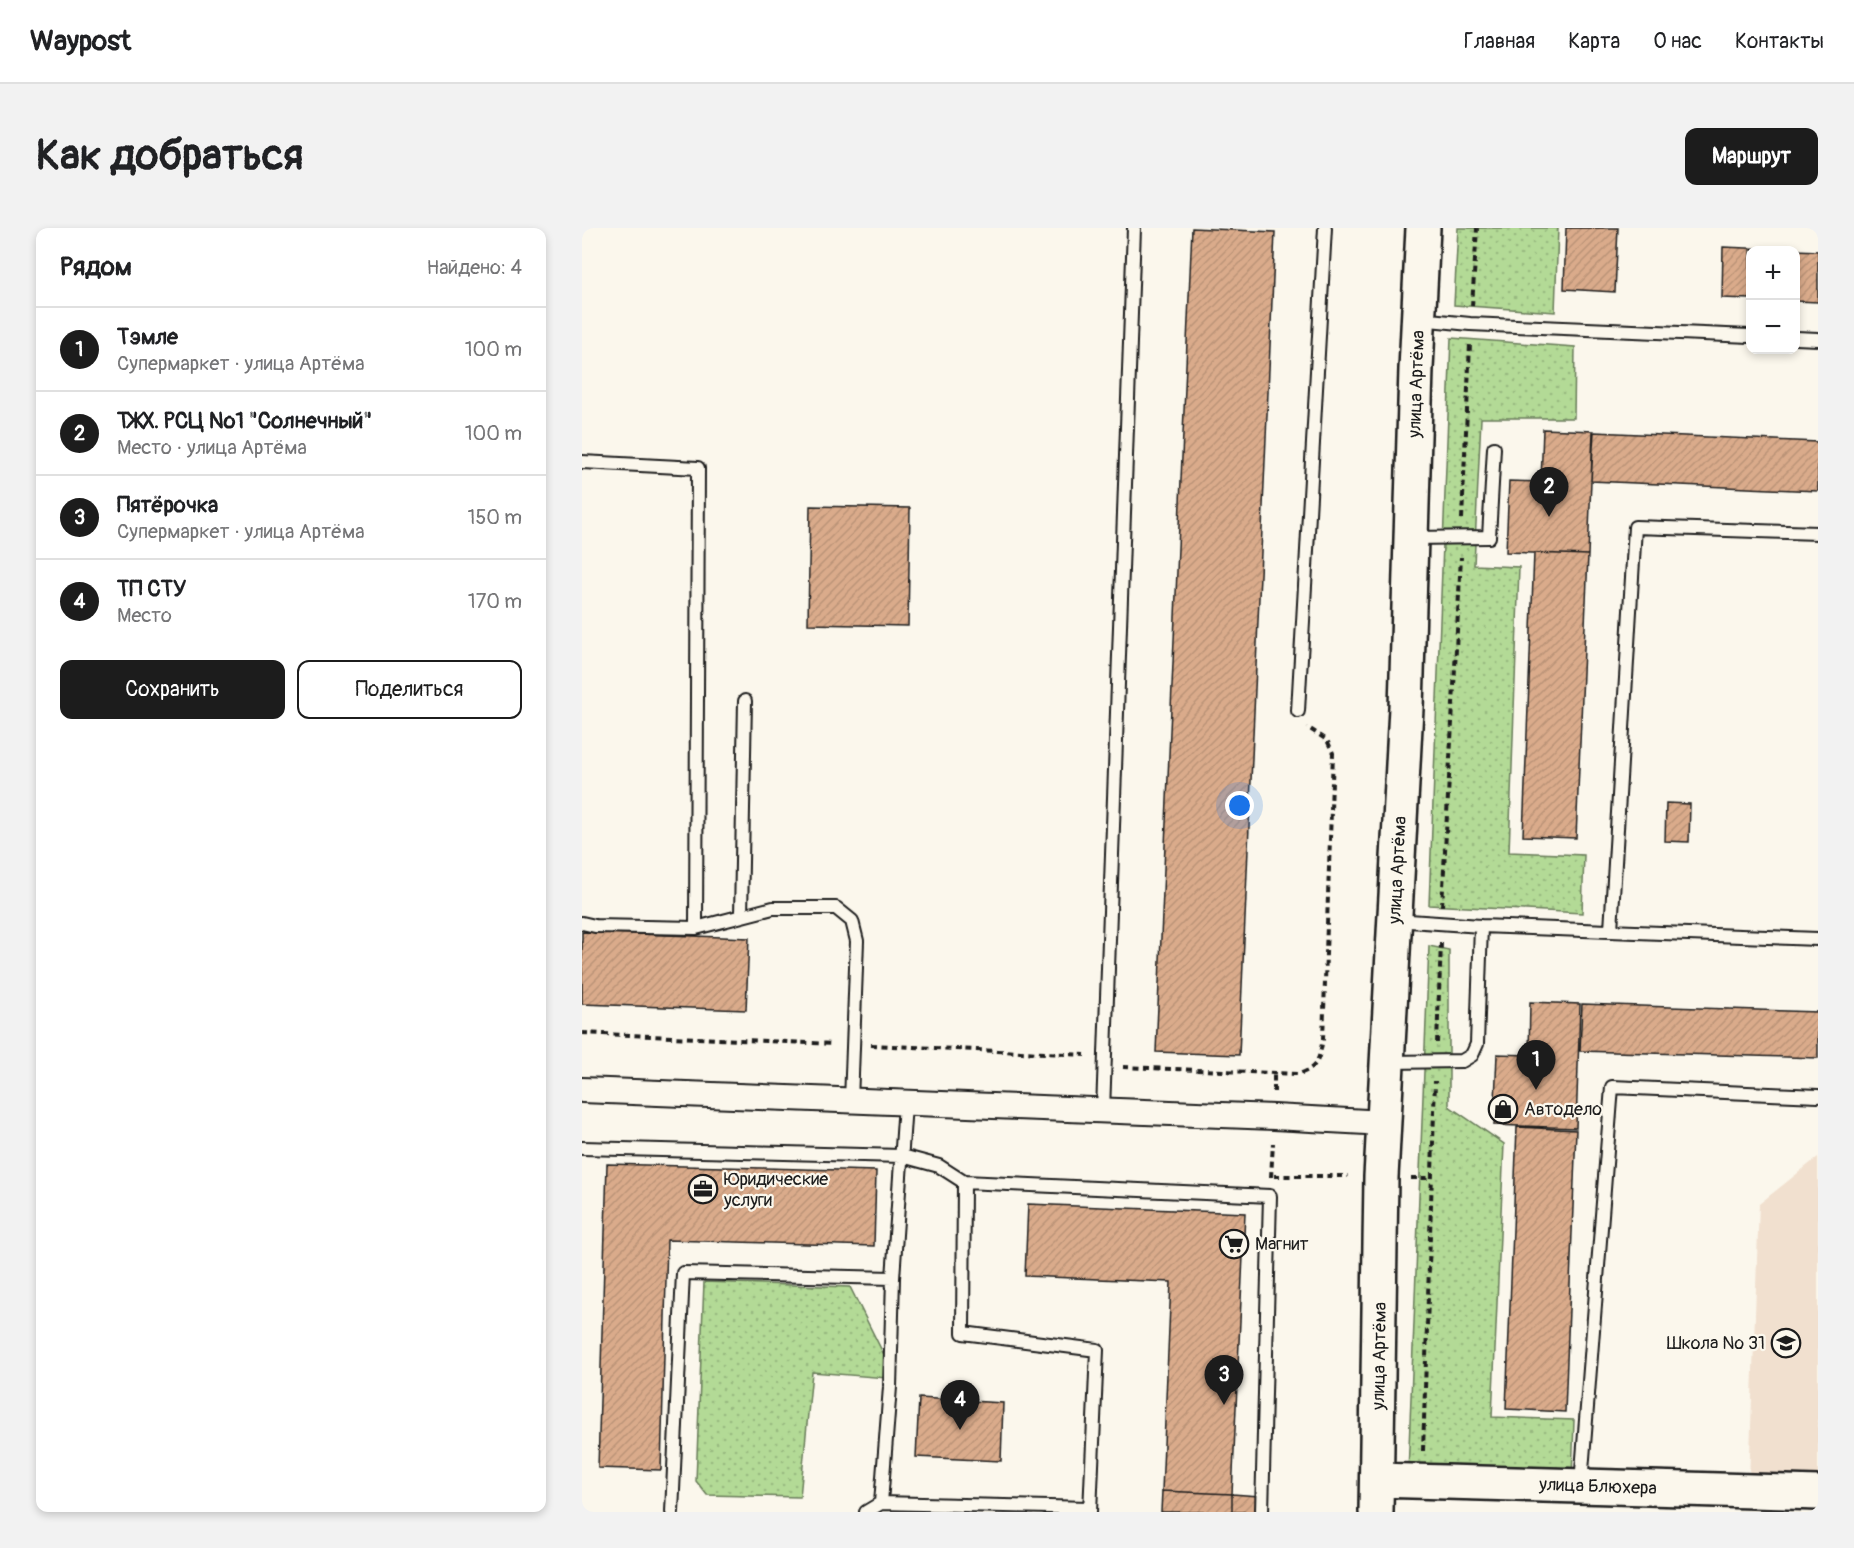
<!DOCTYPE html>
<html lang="ru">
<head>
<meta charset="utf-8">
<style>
	:root { --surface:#fff; --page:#f2f2f2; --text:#202124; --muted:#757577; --line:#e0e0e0; --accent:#1c1c1c }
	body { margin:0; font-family:Pangolin,sans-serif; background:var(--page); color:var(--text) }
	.controls { position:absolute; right:18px; top:18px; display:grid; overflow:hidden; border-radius:12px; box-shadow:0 3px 9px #0003 }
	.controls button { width:54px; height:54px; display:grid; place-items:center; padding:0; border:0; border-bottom:2px solid var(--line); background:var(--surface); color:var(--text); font:30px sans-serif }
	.you { position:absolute; left:658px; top:578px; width:21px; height:21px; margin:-15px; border:4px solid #fff; border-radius:50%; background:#1a73e8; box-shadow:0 0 0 9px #1a73e833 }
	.badge { display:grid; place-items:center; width:39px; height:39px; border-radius:50%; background:var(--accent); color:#fff; font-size:20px; font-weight:700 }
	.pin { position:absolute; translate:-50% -50px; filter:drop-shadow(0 2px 3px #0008) }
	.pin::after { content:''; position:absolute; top:32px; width:21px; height:18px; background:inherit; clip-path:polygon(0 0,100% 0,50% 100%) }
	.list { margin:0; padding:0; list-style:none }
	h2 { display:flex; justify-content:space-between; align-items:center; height:78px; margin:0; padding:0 24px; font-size:26px }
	h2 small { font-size:20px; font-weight:400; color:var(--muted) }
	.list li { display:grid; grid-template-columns:39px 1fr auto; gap:18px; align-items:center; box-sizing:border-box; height:84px; padding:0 24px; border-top:2px solid var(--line) }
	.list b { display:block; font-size:22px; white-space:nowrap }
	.list p { margin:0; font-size:20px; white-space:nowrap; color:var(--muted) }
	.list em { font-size:20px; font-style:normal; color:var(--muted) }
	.actions { display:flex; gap:12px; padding:18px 24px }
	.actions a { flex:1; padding:14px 0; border:2px solid var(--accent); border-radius:12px; text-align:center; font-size:21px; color:var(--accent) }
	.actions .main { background:var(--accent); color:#fff }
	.map { position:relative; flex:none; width:1236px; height:1284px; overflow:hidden; border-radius:12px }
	header { display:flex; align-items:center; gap:36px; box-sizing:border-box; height:84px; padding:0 30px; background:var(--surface); border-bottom:2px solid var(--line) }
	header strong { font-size:28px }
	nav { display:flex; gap:33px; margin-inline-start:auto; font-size:21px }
	.intro { display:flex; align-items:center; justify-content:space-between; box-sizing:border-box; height:144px; padding:0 36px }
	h1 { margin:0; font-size:42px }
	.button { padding:15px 27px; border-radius:12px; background:var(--accent); color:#fff; font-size:21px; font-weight:700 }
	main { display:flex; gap:36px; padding:0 36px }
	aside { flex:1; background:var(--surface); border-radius:12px; box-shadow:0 3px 9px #0003 }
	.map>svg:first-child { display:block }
</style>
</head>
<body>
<header>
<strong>Waypost</strong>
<nav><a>Главная</a><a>Карта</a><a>О нас</a><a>Контакты</a></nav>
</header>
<div class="intro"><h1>Как добраться</h1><a class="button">Маршрут</a></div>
<main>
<aside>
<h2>Рядом<small>Найдено: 4</small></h2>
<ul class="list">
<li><span class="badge">1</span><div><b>Тэмле</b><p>Супермаркет · улица Артёма</p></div><em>100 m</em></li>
<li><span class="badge">2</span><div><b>ТЖХ. РСЦ №1 &quot;Солнечный&quot;</b><p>Место · улица Артёма</p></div><em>100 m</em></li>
<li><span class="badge">3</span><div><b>Пятёрочка</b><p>Супермаркет · улица Артёма</p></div><em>150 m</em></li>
<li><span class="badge">4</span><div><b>ТП СТУ</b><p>Место</p></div><em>170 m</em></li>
</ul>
<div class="actions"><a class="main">Сохранить</a><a>Поделиться</a></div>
</aside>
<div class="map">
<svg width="1236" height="1284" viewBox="0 0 1236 1284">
	<defs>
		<pattern id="grass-dots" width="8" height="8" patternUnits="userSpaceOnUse" patternTransform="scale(1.5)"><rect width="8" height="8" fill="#b3da96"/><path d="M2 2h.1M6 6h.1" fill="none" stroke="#99ba81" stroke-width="1.8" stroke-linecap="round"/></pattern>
		<pattern id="building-hatch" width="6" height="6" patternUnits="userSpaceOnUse" patternTransform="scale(1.5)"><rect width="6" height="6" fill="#daab8b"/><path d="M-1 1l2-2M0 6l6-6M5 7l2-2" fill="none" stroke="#ba9377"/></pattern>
	</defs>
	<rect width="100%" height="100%" fill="#fbf7ec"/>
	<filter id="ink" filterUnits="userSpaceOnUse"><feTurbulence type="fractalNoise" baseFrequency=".0167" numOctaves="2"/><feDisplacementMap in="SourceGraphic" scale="12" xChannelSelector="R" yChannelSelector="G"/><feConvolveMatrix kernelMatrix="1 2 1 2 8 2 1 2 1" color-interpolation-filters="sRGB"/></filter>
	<g filter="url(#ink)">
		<!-- built -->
		<path fill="#f1e0cf" d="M 1236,929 L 1236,1257 L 1167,1254 L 1177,976 Z"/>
		<!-- grass -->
		<path fill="url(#grass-dots)" stroke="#687b59" stroke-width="1.5" d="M 876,0 L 976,0 L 973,84 L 872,77 Z
			M 869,110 L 993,119 L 992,190 L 899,190 L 892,337 L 937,339 L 927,624 L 1002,627 L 1000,685 L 847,677 Z
			M 847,718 L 867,722 L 867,878 L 922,916 L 910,1189 L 992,1192 L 990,1250 L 826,1245 Z
			M 122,1054 L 268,1059 L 305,1133 L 305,1150 L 230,1144 L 218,1269 L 125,1267 L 114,1253 Z"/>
		<!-- building -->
		<path fill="url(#building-hatch)" stroke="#1c1c1c" stroke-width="1.5" d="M 610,0 L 693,4 L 657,827 L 574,824 Z
			M 984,0 L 1036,0 L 1033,64 L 982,61 Z
			M 1141,19 L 1236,23 L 1236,74 L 1214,73 L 1214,22 L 1168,22 L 1168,71 L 1140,70 Z
			M 961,201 L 1011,203 L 1006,327 L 924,324 L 927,253 L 959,254 Z
			M 1012,204 L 1236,214 L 1236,263 L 1009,253 Z
			M 228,278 L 328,280 L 326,398 L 226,396 Z
			M 952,325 L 1006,327 L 994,610 L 941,608 Z
			M 1084,575 L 1108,576 L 1107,614 L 1083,613 Z
			M 0,704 L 167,710 L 164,782 L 0,776 Z
			M 948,774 L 998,776 L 994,900 L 912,897 L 915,826 L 947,827 Z
			M 1000,776 L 1236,784 L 1236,830 L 998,823 Z
			M 935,899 L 994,902 L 983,1184 L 924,1181 Z
			M 25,936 L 294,943 L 292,1018 L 85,1012 L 79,1242 L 16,1240 Z
			M 446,976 L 663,985 L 650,1266 L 580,1263 L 589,1054 L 443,1048 Z
			M 337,1170 L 421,1175 L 419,1233 L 334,1229 Z
			M 580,1263 L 650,1266 L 650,1284 L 579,1284 Z
			M 650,1266 L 677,1268 L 676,1284 L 650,1284 Z"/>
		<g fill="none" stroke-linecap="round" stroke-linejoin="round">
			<!-- lane casing -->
			<g stroke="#1c1c1c" stroke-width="16">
				<path id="lane" d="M 837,91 L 888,96 L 1168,108
					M 1214,110 L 1236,111
					M 0,234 L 116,240 L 114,700
					M 830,310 L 907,309 L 912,220
					M 716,483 L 743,0
					M 159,688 L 163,473
					M 813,692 L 899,698 L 1236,711
					M 0,695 L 13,698 L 114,700 L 191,680 L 254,680 L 270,693 L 275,713 L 269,873
					M 1029,702 L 1053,299 L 1236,305
					M 807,834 L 880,833 L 890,827 L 895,816 L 899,698
					M 521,883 L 552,0
					M 0,920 L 320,928 L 357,938 L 382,954 L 381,1105 L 515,1122 L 508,1284
					M 382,954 L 688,968 L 680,1284
					M 999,1256 L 1030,859 L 1236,868
					M 299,1275 L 507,1280
					M 90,1284 L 101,1045 L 311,1050
					M 284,1284 L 299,1275 L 308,1159 L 311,1050 L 323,876"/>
			</g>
			<!-- street casing -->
			<g stroke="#1c1c1c" stroke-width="28">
				<path id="street" d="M 0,862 L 692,889 L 803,895"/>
			</g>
			<!-- secondary casing -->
			<g stroke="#1c1c1c" stroke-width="38">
				<path id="secondary" d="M 795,1252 L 1236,1265
					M 794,1284 L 799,949 L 824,480 L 834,141 L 841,0"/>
			</g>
			<!-- path -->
			<path stroke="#1c1c1c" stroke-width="4" stroke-dasharray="6 4.5" stroke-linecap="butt" d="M 890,78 L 895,0
				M 880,291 L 888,116
				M 860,678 L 879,329
				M 0,805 L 251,816
				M 855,815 L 859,715
				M 289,817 L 503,827
				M 541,839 L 717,846 C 737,839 737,830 741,811 L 751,525 L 745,512 L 725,499
				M 692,864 L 692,845
				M 692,948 L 766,948
				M 689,949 L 691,915
				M 829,950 L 850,950
				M 841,1223 L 853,853"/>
			<!-- lane -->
			<use href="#lane" stroke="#fbf7ec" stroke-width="12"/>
			<!-- street -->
			<use href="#street" stroke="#fbf7ec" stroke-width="24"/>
			<!-- secondary -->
			<use href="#secondary" stroke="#fbf7ec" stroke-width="33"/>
		</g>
	</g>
	<!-- icons -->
	<defs>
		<g id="shop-ring" transform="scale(1.5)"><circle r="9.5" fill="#fbf7ec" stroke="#1c1c1c" stroke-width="1.5"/><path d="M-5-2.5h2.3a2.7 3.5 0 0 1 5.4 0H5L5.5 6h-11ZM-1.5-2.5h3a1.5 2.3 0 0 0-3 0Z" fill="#1c1c1c"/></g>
		<g id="office-ring" transform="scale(1.5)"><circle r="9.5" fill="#fbf7ec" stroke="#1c1c1c" stroke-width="1.5"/><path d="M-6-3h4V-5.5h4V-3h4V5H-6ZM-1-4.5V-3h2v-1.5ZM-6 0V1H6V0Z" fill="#1c1c1c"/></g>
		<g id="supermarket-ring" transform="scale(1.5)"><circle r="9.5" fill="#fbf7ec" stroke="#1c1c1c" stroke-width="1.5"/><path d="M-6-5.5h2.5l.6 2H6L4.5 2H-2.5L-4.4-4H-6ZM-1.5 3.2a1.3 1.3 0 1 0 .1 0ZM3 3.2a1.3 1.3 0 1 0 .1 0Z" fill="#1c1c1c"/></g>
		<g id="school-ring" transform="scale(1.5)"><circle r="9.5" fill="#fbf7ec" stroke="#1c1c1c" stroke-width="1.5"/><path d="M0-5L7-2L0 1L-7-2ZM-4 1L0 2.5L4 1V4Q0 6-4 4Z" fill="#1c1c1c"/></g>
	</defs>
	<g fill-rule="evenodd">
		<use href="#shop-ring" x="921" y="881"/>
		<use href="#office-ring" x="121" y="961"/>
		<use href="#supermarket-ring" x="652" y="1016"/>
		<use href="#school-ring" x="1204" y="1115"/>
	</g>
	<g text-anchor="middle" stroke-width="4.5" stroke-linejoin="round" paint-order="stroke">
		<!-- street labels -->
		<g font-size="18" fill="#1c1c1c" stroke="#fbf7ec">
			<text transform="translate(834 156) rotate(-88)" y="6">улица Артёма</text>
			<text transform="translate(815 642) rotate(-87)" y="6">улица Артёма</text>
			<text transform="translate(797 1128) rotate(-89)" y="6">улица Артёма</text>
			<text transform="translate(1016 1258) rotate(2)" y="6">улица Блюхера</text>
		</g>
		<!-- poi labels -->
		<g font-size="18" fill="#1c1c1c" stroke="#fbf7ec" text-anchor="start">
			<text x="942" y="887">Автодело</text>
			<text x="142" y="957">Юридические<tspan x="142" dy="21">услуги</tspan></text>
			<text x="673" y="1022">Магнит</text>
			<text x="1183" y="1121" text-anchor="end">Школа № 31</text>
		</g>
	</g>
</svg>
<div class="controls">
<button>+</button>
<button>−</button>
</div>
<div class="you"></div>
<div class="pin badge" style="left:954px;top:862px">1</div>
<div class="pin badge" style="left:967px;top:289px">2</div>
<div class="pin badge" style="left:642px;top:1177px">3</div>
<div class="pin badge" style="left:378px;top:1202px">4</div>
</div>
</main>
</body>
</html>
